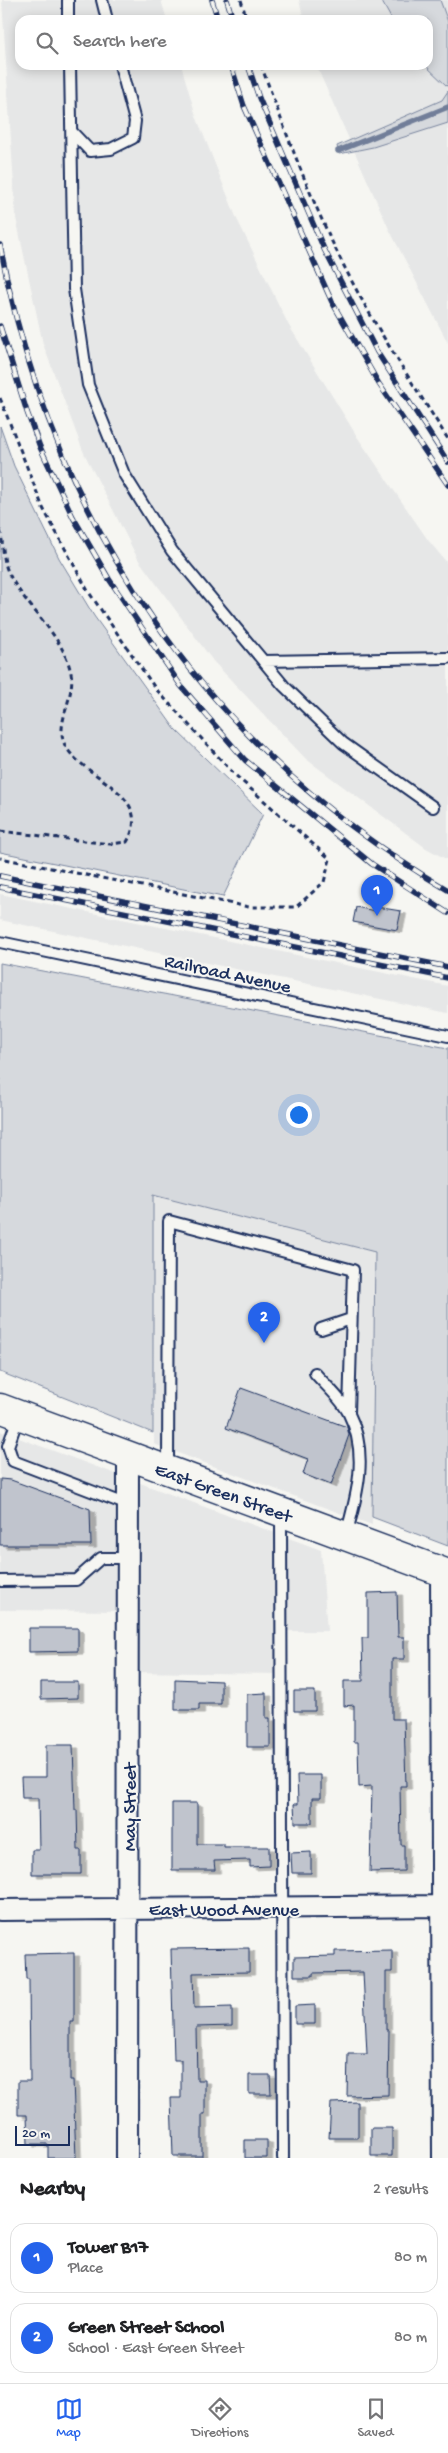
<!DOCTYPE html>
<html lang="en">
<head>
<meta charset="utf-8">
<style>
	:root { --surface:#fff; --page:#f6f6f6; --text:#202124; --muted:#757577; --line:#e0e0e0; --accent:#2563eb }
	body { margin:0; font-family:"Gochi Hand",sans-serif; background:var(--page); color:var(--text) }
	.scale { position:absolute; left:15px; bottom:12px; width:55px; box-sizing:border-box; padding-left:5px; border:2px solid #1b2f5e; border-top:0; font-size:14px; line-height:18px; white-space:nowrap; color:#1b2f5e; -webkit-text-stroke:4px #f6f6f2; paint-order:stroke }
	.you { position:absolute; left:298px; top:1114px; width:18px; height:18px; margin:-12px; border:4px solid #fff; border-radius:50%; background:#1a73e8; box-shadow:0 0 0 8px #1a73e833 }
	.badge { display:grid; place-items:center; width:32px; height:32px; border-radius:50%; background:var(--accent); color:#fff; font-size:16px; font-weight:700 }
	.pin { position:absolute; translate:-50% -41px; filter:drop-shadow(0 1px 2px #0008) }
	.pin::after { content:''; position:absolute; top:26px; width:18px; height:15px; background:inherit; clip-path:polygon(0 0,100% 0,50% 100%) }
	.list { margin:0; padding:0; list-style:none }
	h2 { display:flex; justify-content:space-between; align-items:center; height:65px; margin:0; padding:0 20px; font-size:21px }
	h2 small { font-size:16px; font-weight:400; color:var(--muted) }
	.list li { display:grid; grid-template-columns:32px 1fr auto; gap:15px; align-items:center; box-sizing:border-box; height:70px; margin:0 10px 10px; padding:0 10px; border:1px solid var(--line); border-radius:15px }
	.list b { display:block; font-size:19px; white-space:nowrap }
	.list p { margin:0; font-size:16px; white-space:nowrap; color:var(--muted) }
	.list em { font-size:16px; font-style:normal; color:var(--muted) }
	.icon { flex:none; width:28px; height:28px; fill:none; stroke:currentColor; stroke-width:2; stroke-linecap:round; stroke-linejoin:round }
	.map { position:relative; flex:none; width:448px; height:2158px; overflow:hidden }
	.search { position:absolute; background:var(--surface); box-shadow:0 2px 12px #0003; left:15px; right:15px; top:15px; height:55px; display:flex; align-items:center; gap:12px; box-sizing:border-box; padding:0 18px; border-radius:15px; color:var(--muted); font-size:19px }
	.sheet { height:225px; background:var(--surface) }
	nav { display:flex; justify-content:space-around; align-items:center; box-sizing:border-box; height:70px; border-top:1px solid var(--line); background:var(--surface); font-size:14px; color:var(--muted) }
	nav a { display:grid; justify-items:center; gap:2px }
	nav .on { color:var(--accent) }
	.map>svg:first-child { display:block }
</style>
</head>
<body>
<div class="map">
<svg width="448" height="2158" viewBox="0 0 448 2158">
	<defs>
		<filter id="shadow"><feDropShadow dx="5.5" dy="3" stdDeviation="0" flood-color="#0004"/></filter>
	</defs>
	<rect width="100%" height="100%" fill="#f6f6f2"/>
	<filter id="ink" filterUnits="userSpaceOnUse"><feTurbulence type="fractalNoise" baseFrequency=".02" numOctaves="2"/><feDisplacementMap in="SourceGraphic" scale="10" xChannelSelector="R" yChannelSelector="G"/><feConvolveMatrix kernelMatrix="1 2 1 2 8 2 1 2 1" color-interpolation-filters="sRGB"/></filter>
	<g filter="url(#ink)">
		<!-- built -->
		<path fill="#e6e7e7" d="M 2,0 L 161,0 L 167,20 L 20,20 L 20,65 L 181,65 L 196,116 L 236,217 L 288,324 L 358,438 L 428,540 L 448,564 L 448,860 L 426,848 L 306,759 L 213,661 L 138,559 L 83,451 L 43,344 L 16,218 Z
			M 299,0 L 448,0 L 448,343 L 389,229 L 316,65 L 428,65 L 428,20 L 304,20 Z
			M 0,894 L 448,986 L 448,1013 L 0,920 Z
			M 152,1195 L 375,1252 L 372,1525 L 154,1444 Z
			M 0,1431 L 321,1550 L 327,1631 L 279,1631 L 280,1674 L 125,1672 L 125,1611 L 0,1610 Z"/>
		<!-- green -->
		<path fill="#d6d9dd" stroke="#78849e" d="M 381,0 L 440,0 L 448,22 L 448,87 L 425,65 L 428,65 L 428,20 L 392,20 Z
			M 448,91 L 448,123 L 373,147 L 339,154 L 337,146 L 442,100 Z
			M 0,426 L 14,466 L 59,558 L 94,616 L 175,729 L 263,814 L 223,897 L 0,852 Z
			M 0,963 L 448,1048 L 448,1546 L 372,1517 L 375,1252 L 153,1195 L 153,1433 L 0,1372 Z"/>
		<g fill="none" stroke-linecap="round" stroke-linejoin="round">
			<!-- stream -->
			<path stroke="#717e99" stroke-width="5.5" d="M 338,151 L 448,107"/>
		</g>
		<!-- building -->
		<path fill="#c0c4cd" stroke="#1b2f5e" filter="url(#shadow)" d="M 356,907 L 375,911 L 376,907 L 401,911 L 397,930 L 353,922 Z
			M 241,1388 L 347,1427 L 349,1435 L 331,1485 L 303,1474 L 308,1459 L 226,1428 Z
			M 0,1479 L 11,1480 L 90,1509 L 91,1545 L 0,1545 Z
			M 397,1592 L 398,1637 L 404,1637 L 404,1659 L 392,1659 L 392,1719 L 404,1719 L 406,1786 L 400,1786 L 401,1845 L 404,1845 L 404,1871 L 370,1872 L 372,1786 L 359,1787 L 358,1742 L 354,1742 L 354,1705 L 344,1706 L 344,1681 L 363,1681 L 362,1638 L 368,1638 L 368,1593 Z
			M 29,1628 L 78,1628 L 78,1651 L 29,1652 Z
			M 175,1679 L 221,1681 L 221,1704 L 199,1704 L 199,1710 L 175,1710 Z
			M 41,1682 L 78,1682 L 78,1698 L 41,1699 Z
			M 294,1691 L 315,1691 L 315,1711 L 294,1711 Z
			M 266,1693 L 266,1718 L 270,1718 L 270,1747 L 247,1747 L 247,1694 Z
			M 46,1745 L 73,1745 L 75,1810 L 77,1810 L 78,1850 L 81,1850 L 81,1874 L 32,1874 L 32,1850 L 39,1850 L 38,1798 L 22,1798 L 21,1777 L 46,1777 Z
			M 297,1775 L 321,1775 L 321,1798 L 312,1798 L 312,1823 L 295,1823 L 294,1804 L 298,1804 Z
			M 172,1803 L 197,1803 L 197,1844 L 224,1844 L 224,1847 L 269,1847 L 269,1866 L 250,1867 L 250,1860 L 214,1861 L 215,1870 L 172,1870 Z
			M 311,1852 L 311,1873 L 292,1873 L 291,1853 Z
			M 249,1948 L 249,1972 L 193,1973 L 194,2008 L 232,2007 L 232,2026 L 196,2027 L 197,2080 L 205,2080 L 205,2114 L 202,2114 L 202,2156 L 173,2156 L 171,2098 L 181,2098 L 181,2060 L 174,2060 L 171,1949 Z
			M 392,1950 L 392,1972 L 386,1972 L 386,2030 L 389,2030 L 388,2095 L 347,2096 L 348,2054 L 367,2054 L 363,1972 L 313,1973 L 313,1976 L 294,1976 L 294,1957 L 335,1956 L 335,1951 Z
			M 74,1953 L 74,2022 L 70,2022 L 70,2080 L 73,2080 L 76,2158 L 48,2158 L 48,2144 L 28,2144 L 27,2115 L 18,2115 L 18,2081 L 30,2081 L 29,1979 L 26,1979 L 25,1954 Z
			M 315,2005 L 315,2024 L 295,2024 L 295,2006 Z
			M 249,2075 L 270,2075 L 271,2094 L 249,2094 Z
			M 358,2102 L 358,2138 L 329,2138 L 331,2103 Z
			M 371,2128 L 392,2128 L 392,2156 L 371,2156 Z
			M 245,2140 L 267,2140 L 267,2158 L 245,2158 Z"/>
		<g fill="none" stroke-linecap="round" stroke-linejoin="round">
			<!-- lane casing -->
			<g stroke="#1b2f5e" stroke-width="14">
				<path id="lane" d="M 68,0 L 68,20
					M 102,0 L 107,20
					M 70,65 L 74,289 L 88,385 L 124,474 L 172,551 L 284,686 L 343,743 L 433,807
					M 72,132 L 90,151 L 111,149 L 133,138 L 135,121 L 120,65
					M 263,661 L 448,658
					M 0,942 L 448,1036
					M 321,1329 L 351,1319
					M 315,1373 C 325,1385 342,1399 349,1414 C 369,1453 357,1496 346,1535
					M 19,1415 L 8,1446 L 13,1461 L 128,1505
					M 168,1467 L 169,1221 L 353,1270 L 349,1413
					M 281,1515 L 283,2158
					M 0,1581 L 76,1580 L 101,1558 L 128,1558"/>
			</g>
			<!-- street casing -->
			<g stroke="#1b2f5e" stroke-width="24">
				<path id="street" d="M 441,1571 L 443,2158
					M 0,1910 L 448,1906
					M 127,2158 L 128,1456"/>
			</g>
			<!-- secondary casing -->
			<g stroke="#1b2f5e" stroke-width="31">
				<path id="secondary" d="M 0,1408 L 448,1574"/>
			</g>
			<!-- path -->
			<path stroke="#1b2f5e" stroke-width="3" stroke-dasharray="5 4" stroke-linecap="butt" d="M 241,0 L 247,20
				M 261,65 C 286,133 311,201 344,266 C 374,326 412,382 448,439
				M 0,398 L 43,508 L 88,591 L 155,688 L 235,775 L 330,859 L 324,882 L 296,907 L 249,907 L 0,858
				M 0,530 C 4,545 2,560 9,574 C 27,609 63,634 71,673 C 76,697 53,725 66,747 C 85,779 155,794 127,842 L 110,844 L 0,831"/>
			<!-- lane -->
			<use href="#lane" stroke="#f6f6f2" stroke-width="10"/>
			<!-- street -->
			<use href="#street" stroke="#f6f6f2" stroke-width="20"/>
			<!-- secondary -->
			<use href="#secondary" stroke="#f6f6f2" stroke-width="28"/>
			<!-- rail casing -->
			<g stroke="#1b2f5e" stroke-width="5.5">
				<path id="rail" d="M 212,0 L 218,20
					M 227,0 L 233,20
					M 231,65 L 244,106 L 332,302 L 379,384 L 448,485
					M 248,65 L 259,98 L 324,249 L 377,352 L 448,462
					M 0,245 C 51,519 206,750 448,890
					M 0,326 L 27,412 L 40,447 L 73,517 L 109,579 L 181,686 L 245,760 L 372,864 L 448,913
					M 0,876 L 448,967
					M 0,887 L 448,978"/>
			</g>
			<!-- rail -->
			<use href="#rail" stroke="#f6f6f2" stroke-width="4" stroke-dasharray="11" stroke-linecap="butt"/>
		</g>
	</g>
	<g text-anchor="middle" stroke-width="4" stroke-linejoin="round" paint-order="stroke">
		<!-- street labels -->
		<g font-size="19" fill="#1b2f5e" stroke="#f6f6f2">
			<text transform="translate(228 972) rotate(12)" y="7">Railroad Avenue</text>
			<text transform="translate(224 1491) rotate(20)" y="7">East Green Street</text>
			<text transform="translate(128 1807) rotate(-90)" y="7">May Street</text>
			<text x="224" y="1915">East Wood Avenue</text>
		</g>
	</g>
</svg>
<div class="scale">20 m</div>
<div class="you"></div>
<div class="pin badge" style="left:377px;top:916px">1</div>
<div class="pin badge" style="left:264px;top:1343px">2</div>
<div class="search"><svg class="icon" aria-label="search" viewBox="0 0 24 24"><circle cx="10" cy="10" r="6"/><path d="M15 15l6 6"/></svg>Search here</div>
</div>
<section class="sheet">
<h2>Nearby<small>2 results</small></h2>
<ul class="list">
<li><span class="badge">1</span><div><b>Tower B17</b><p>Place</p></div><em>80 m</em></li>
<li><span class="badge">2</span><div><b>Green Street School</b><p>School · East Green Street</p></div><em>80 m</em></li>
</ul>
</section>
<nav>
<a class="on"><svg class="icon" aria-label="map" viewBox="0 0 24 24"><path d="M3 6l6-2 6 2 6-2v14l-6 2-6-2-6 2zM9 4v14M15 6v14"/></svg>Map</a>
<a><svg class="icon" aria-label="directions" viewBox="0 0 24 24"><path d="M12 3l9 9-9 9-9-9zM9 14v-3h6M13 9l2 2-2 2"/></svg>Directions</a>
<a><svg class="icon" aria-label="saved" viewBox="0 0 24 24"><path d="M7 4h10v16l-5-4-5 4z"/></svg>Saved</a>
</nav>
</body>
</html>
